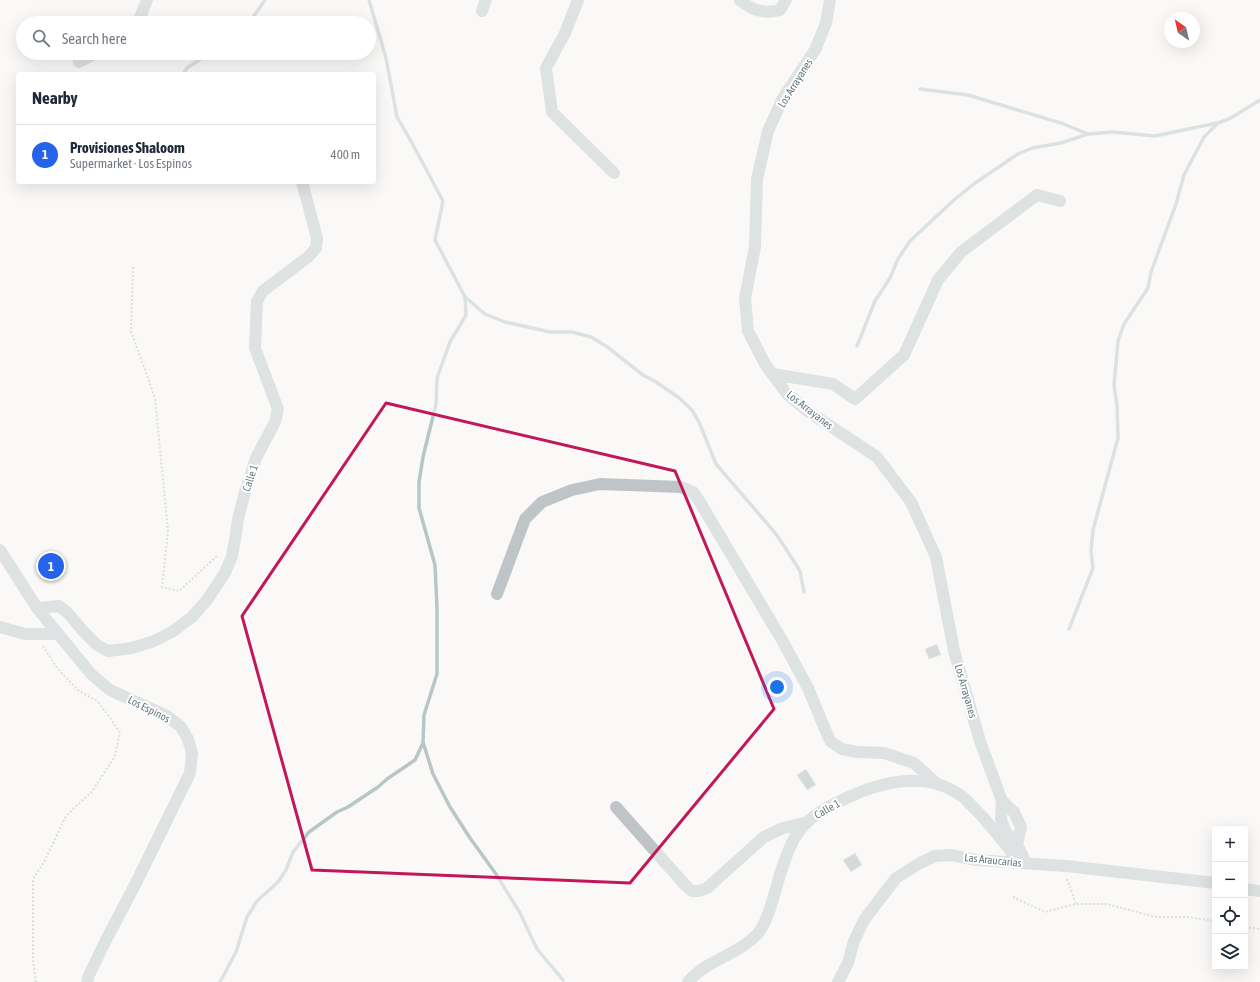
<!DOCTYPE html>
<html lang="en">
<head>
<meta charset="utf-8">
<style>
	:root { --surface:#fff; --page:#f6f6f7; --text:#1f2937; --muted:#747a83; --line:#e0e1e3; --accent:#2563eb }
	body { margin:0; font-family:"Asap Condensed",sans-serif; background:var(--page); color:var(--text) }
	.controls { position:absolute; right:12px; bottom:12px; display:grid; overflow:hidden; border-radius:4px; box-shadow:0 4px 16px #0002 }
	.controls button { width:36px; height:36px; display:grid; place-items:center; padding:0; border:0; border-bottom:1px solid var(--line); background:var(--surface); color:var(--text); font:20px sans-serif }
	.compass { position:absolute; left:1164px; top:12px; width:36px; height:36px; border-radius:50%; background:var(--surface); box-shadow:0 4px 16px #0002; rotate:326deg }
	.you { position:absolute; left:777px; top:687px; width:14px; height:14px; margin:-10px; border:3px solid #fff; border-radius:50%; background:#1a73e8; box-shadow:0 0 0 6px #1a73e833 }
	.badge { display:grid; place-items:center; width:26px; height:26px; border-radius:50%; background:var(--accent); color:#fff; font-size:13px; font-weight:700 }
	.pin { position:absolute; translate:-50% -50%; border:2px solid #fff; box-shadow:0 1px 4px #0006 }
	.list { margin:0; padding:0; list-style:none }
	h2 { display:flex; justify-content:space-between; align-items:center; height:52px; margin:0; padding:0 16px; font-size:17px }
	h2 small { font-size:13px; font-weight:400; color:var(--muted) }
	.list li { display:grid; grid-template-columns:26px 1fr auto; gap:12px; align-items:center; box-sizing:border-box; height:60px; padding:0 16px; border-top:1px solid var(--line) }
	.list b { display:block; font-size:15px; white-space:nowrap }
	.list p { margin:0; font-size:13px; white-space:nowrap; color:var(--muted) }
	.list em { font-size:13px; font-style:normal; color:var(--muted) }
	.icon { flex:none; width:22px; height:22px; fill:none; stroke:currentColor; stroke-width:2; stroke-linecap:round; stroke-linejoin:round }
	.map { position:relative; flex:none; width:1260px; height:982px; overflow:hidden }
	.search { position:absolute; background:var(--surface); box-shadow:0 4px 16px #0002; left:16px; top:16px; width:360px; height:44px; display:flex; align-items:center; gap:10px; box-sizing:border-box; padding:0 14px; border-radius:22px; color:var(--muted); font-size:15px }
	.panel { position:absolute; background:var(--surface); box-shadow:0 4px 16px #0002; left:16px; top:72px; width:360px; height:112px; border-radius:4px }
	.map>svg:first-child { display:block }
</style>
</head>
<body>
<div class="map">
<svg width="1260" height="982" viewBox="0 0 1260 982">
	<rect width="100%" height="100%" fill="#faf9f8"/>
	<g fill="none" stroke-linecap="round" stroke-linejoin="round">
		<!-- stream -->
		<path stroke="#b8c6c8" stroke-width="3.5" d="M 369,0 L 386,58 L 397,117 L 412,143 L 443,201 L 435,240 L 465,297 L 466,315 L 450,342 L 437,378 L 436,404 L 423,457 L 419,482 L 419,508 L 435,565 L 437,608 L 437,674 L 424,715 L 423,742 L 433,774 L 450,807 L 470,838 L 496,874 L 520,913 L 537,949 L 563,980
			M 249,23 L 265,0
			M 183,74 L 187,68 L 210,53
			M 920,89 L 968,95 L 1064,124 L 1088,134
			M 465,297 L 485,314 L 505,322 L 550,332 L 572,332 L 591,337 L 606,346 L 643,375 L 656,382 L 678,397 L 692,410 L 699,422 L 716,464 L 776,534 L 786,549 L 800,571 L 804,592
			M 857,346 L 875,301 L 890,278 L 898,259 L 910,241 L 955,199 L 975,183 L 1018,154 L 1032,148 L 1061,143 L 1088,134 L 1113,132 L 1155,136 L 1217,123
			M 1069,629 L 1093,568 L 1091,551 L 1093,530 L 1118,438 L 1117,406 L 1114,385 L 1118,341 L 1124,324 L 1148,288 L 1151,272 L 1176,204 L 1184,175 L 1204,137 L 1218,123 L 1231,118 L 1260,100
			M 220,982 L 236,952 L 247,917 L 257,901 L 278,882 L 286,870 L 293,852 L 309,832 L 337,812 L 348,807 L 378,787 L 387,779 L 415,760 L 423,743"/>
	</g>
	<!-- building -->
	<path fill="#a6b1b5" stroke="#dcdbda" d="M 937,644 L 941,655 L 929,659 L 925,649 Z
		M 806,769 L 816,785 L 807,790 L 797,775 Z
		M 855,853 L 862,865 L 851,872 L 843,860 Z"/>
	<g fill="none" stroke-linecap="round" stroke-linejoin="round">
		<!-- path -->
		<path stroke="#babec0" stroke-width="2" stroke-dasharray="2 2" stroke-linecap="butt" d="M 133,267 L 131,331 L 155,398 L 168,531 L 162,587 L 179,591 L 218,555
			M 1067,879 L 1076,904
			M 1013,897 L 1045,912 L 1076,904 L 1107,904 L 1156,917 L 1187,917 L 1215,921
			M 1245,927 L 1260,929
			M 36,982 L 33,960 L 33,879 L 44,862 L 65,818 L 75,807 L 91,793 L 115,756 L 120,733 L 111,719 L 97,701 L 79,691 L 57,668 L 43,646"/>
		<!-- minor -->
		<path stroke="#bfc5c7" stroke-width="12" d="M 578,0 L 565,33 L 546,68 L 552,112 L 614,173
			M 740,0 C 751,10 765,14 780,10 L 786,0
			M 830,0 L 826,23 L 815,50 L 783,98 L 768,131 L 757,179 L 755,247 L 745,298 L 748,331 L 765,364 L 787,394 L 809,412 L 877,457 L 911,502 L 936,557 L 954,651 L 980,741 L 1002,801 L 1001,819 L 1005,831 L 1017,844 L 1026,863
			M 482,11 L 486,0
			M 135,23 L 140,18 L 147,0
			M 79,62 L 96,53
			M 772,374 L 833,384 L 855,399 L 904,355 L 938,280 L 961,252 L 1037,195 L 1060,201
			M 0,550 L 37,608 L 91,674 L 110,690 L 167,716 L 181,727 L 188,739 L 192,753 L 190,773 L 136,883 L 107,938 L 89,975 L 87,982
			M 497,594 L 525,519 L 542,502 L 572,490 L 600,484 L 681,487 L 693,492 L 698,499 L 782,640 L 808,688 L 827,734 L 831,742 L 842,749 L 857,752 L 884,753 L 914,763 L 936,783
			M 37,608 L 59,606 L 68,613 L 83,631 L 97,645 L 108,651 L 132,648 L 154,641 L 172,632 L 192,617 L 207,600 L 225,573 L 232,556 L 235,540 L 238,519 L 245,492 L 256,458 L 275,422 L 278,409 L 255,348 L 257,301 L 263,291 L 308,257 L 316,248 L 317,238 L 302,182
			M 0,627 L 25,634 L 58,634
			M 1002,801 L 1014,812 L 1021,827 L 1017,844
			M 616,807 L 686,886 L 692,891 L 699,891 L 707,888 L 764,837 L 783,828 L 804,823
			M 1245,889 L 1260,891
			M 688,982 C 707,959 740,955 759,932 C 766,923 770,909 773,899 C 779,879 784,857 794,839 C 808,815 827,807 851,796 C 885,781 927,772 960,795 C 964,797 968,802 971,805 C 989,822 1004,843 1020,863
			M 838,982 L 848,963 L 854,941 L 864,920 L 896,878 L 920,863 L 935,856 L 951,855 L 976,860 L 1066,866 L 1215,883"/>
	</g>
	<!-- marked area -->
	<path d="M0 0H1260V982H0ZM 386,403 L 675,471 L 774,709 L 630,883 L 312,870 L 242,616 Z" fill="#faf9f8" fill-opacity=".55" fill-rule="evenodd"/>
	<path fill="none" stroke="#c2185b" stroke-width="3" stroke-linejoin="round" d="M 386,403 L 675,471 L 774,709 L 630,883 L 312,870 L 242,616 Z"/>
	<g text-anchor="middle" stroke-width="4" stroke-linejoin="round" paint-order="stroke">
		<!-- street labels -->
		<g font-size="11" fill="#667a81" stroke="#fff">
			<text transform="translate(795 83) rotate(-58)" y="4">Los Arrayanes</text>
			<text transform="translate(810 410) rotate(38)" y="4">Los Arrayanes</text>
			<text transform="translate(250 478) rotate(-72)" y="4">Calle 1</text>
			<text transform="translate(966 691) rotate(74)" y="4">Los Arrayanes</text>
			<text transform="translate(149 709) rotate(27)" y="4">Los Espinos</text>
			<text transform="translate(827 809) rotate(-30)" y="4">Calle 1</text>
			<text transform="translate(993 860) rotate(6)" y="4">Las Araucarias</text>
		</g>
	</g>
</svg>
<div class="controls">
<button>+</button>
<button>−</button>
<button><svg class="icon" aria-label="locate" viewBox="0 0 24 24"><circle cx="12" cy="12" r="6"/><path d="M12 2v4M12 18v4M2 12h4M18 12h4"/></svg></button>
<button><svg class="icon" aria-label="layers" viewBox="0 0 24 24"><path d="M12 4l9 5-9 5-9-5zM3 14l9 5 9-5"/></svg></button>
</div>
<svg class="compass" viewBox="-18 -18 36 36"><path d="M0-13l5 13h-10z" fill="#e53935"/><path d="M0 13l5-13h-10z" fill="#747a83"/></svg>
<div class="you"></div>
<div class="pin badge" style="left:51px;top:566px">1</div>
<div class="search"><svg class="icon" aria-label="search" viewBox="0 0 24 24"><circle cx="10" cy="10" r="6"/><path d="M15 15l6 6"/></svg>Search here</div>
<section class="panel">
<h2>Nearby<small></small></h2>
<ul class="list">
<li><span class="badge">1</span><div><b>Provisiones Shaloom</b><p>Supermarket · Los Espinos</p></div><em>400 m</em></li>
</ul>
</section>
</div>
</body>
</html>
